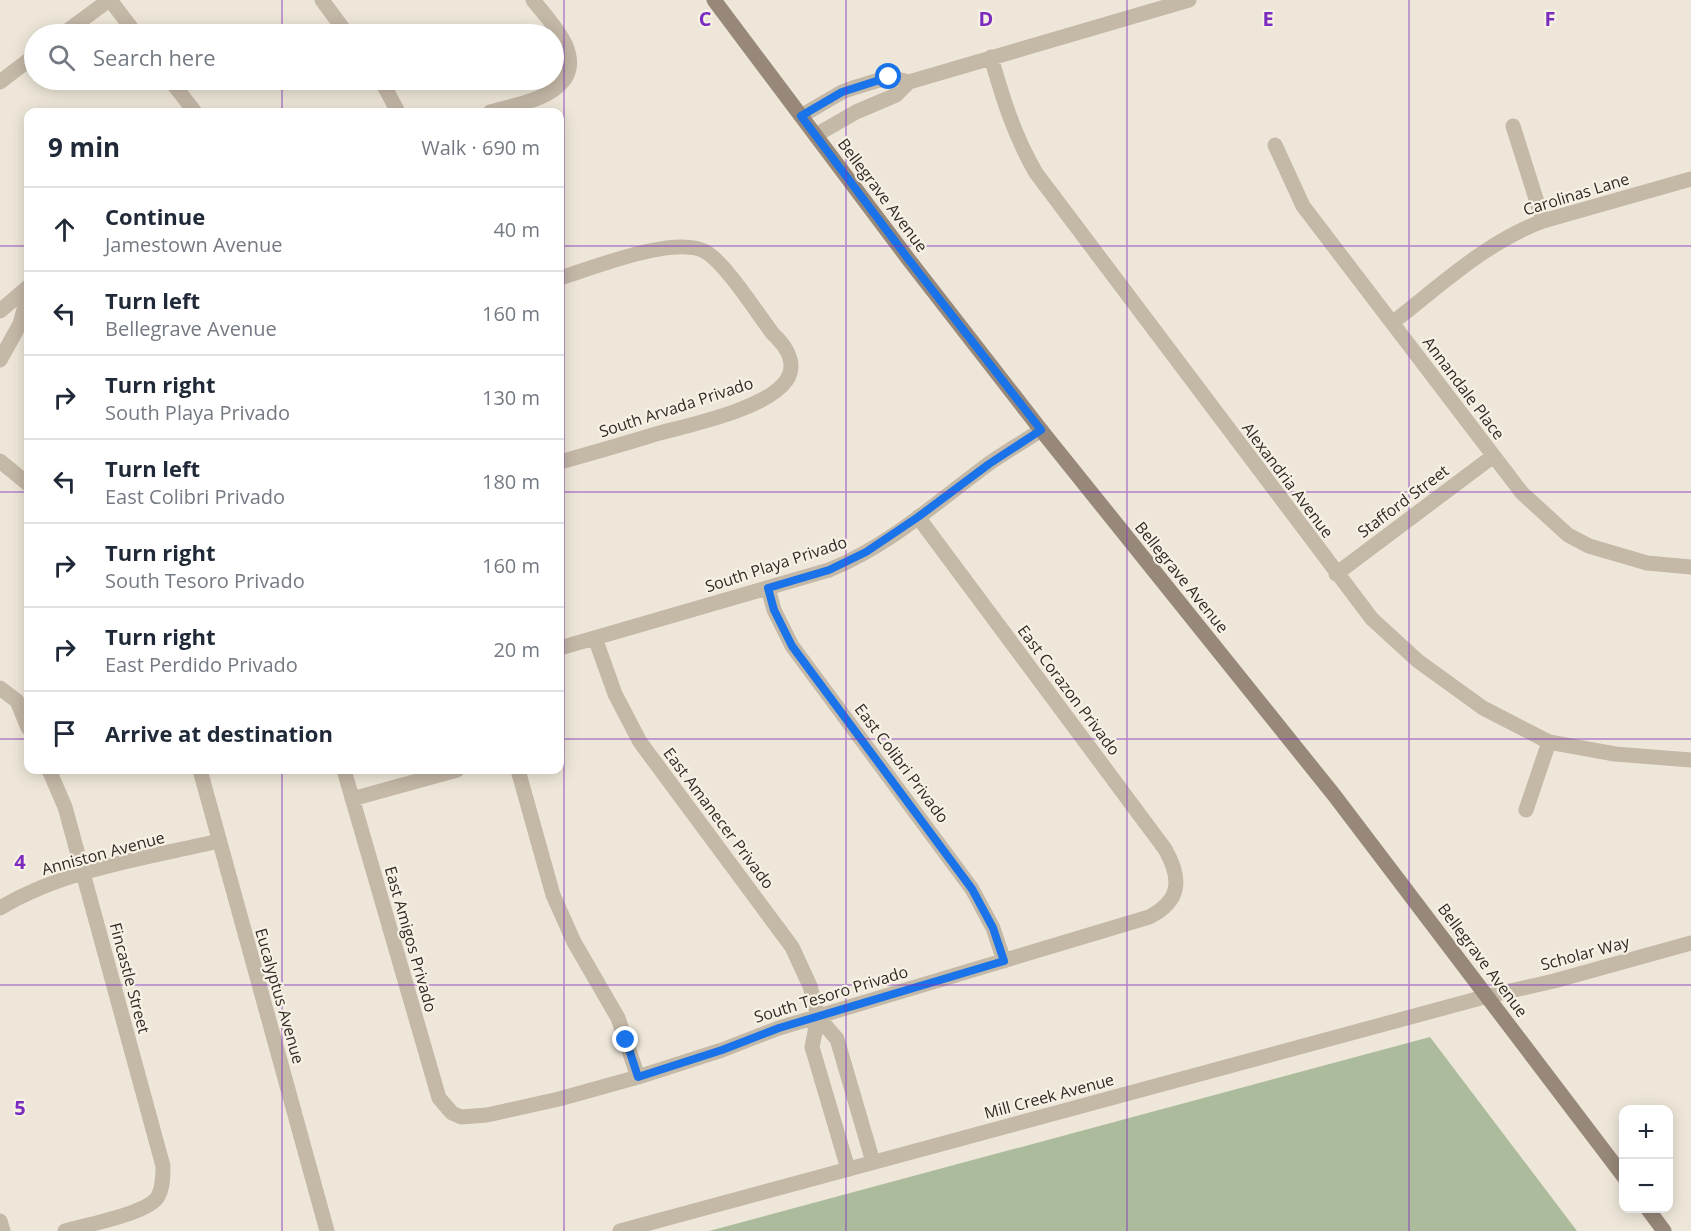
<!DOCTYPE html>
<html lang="en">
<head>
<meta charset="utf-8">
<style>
	:root { --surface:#fff; --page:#f2f2f3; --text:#1f2937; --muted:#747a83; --line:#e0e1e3 }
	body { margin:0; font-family:"Open Sans",sans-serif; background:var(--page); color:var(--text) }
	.controls { position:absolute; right:18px; bottom:18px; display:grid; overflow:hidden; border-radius:12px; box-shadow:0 3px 15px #0003 }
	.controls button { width:54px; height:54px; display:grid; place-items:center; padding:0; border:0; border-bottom:2px solid var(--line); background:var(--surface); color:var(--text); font:30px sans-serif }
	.stop { position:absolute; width:18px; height:18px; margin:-14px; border:4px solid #1a73e8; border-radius:50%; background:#fff }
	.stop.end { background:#1a73e8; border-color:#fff; box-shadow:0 2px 6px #0008 }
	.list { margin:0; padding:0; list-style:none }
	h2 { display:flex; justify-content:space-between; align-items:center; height:78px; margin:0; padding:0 24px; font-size:26px }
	h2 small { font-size:20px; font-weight:400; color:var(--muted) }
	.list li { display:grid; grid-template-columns:39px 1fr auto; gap:18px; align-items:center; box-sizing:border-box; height:84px; padding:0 24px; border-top:2px solid var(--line) }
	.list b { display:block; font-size:22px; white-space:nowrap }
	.list p { margin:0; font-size:20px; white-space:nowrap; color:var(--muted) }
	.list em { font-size:20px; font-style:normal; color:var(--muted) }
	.icon { flex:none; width:33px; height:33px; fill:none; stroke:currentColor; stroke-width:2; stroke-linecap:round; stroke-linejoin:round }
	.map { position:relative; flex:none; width:1691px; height:1231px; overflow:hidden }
	.search { position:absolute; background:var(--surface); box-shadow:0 3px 15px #0003; left:24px; top:24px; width:540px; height:66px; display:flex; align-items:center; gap:15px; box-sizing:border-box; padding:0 21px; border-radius:33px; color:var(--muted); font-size:22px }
	.panel { position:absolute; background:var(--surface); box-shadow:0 3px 15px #0003; left:24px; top:108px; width:540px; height:666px; border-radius:12px }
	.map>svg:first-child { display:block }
</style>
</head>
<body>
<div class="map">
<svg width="1691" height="1231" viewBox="0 0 1691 1231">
	<rect width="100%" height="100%" fill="#eee7d9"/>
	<!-- green -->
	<path fill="#acbb9b" d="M 1430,1037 L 1577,1231 L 709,1231 Z"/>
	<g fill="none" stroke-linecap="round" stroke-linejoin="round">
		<!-- minor -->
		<path stroke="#c4b8a7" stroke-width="15" d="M 110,0 L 136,34
			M 322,0 L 347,34
			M 63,34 L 109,0
			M 991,57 C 1003,99 1014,135 1036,173 L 1372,619 L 1418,661 L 1483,708 L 1549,742 L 1615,754 L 1691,760
			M 170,80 L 195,112
			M 381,80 L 398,112
			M 0,82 L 34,56
			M 490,112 C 522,103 585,94 566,46 C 559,30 544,14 533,0
			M 801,116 L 842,92 L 853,88 L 889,77 L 909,82
			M 1513,126 L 1543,221
			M 816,135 L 856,112 L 896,95 L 909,82 L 1189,0
			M 1275,145 L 1303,206 L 1522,493 L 1568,535 L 1589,546 L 1647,563 L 1691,567
			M 560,278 C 593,268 676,234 706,252 C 726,264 757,313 773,334 C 786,346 798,364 786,381 C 766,409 689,425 656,434 C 624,444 592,453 560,462
			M 0,311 L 28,287
			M 1392,323 C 1440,286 1486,242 1543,221 L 1691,179
			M 0,360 L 20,324 L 28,295
			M 1336,574 L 1492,457
			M 768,588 L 774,610 L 792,646 L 972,889 L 993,928 L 1004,961
			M 595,638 L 615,694 L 640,742 L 792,947 L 810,986 L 818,1017
			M 560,648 L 829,570 C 888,546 936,503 987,465 C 1004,453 1023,442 1041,430
			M 0,688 L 17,701 L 28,728
			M 49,770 L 65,807 L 163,1166 C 163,1176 163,1189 157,1198 C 145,1214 86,1225 65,1231
			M 344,770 L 439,1098 L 452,1113 L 461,1117 L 487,1115 L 559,1099 L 638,1077 L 722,1050 L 779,1028 L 1149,917 C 1181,901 1182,879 1165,849 L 918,517
			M 518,770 L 553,895 L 574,942 L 618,1018 L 638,1077
			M 352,799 L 457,770
			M 1526,810 L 1549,742
			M 0,908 C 65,869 146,858 219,841
			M 848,1169 L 812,1047 L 818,1017 L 837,1039 L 873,1162
			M 0,1221 L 3,1231"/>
		<!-- tertiary -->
		<path stroke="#c4b8a7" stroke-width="15" d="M 0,461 L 28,484
			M 200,770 L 327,1231
			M 620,1231 L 1488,996 L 1554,981 L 1691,943"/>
		<!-- secondary -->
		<path stroke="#978879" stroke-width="15" d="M 714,0 L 909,260 L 1041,430 L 1334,795 L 1624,1177
			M 1647,1208 L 1664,1231"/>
	</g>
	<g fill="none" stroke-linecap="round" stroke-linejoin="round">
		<!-- route -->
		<path stroke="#1a73e8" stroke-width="8" d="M 626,1040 L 638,1077 L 722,1050 L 779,1028 L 1004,961 L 993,928 L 972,889 L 792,646 L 774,610 L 768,588 L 829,570 L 866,552 L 918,517 L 989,464 L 1041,430 L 909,260 L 801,116 L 842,92 L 889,77"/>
	</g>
	<!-- grid -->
	<path fill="none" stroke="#7b2cbf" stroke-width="1.5" stroke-opacity="0.55" d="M 282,0 L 282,34M 564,0 L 564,1231M 846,0 L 846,1231M 1127,0 L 1127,1231M 1409,0 L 1409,1231M 282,80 L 282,112M 0,246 L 28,246M 560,246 L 1691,246M 0,492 L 28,492M 560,492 L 1691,492M 0,739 L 28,739M 560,739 L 1691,739M 282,770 L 282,1231M 0,985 L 1691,985"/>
	<g text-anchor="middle" stroke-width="4.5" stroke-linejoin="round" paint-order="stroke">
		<!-- street labels -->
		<g font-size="16" fill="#312b26" stroke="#f6f0e5">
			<text transform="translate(1576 194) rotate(-17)" y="6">Carolinas Lane</text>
			<text transform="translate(883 195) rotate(53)" y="6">Bellegrave Avenue</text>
			<text transform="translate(1464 388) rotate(53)" y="6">Annandale Place</text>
			<text transform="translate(676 407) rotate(-18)" y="6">South Arvada Privado</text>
			<text transform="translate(1288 480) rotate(53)" y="6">Alexandria Avenue</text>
			<text transform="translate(1403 501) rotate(-37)" y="6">Stafford Street</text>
			<text transform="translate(776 564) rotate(-18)" y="6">South Playa Privado</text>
			<text transform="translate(1182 577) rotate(51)" y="6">Bellegrave Avenue</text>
			<text transform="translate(1069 690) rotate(53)" y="6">East Corazon Privado</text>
			<text transform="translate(902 763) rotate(53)" y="6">East Colibri Privado</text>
			<text transform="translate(719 818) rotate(53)" y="6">East Amanecer Privado</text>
			<text transform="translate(103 853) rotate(-15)" y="6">Anniston Avenue</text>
			<text transform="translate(411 939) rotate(74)" y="6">East Amigos Privado</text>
			<text transform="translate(1585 953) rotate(-15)" y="6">Scholar Way</text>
			<text transform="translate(1483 960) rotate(53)" y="6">Bellegrave Avenue</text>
			<text transform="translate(130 978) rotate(75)" y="6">Fincastle Street</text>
			<text transform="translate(831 994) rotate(-17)" y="6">South Tesoro Privado</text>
			<text transform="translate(280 996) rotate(74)" y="6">Eucalyptus Avenue</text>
			<text transform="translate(1049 1096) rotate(-15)" y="6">Mill Creek Avenue</text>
		</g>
	</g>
	<g font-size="20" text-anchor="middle" font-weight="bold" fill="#7b2cbf" stroke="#f6f0e5" stroke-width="4.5" stroke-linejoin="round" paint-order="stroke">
		<text x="705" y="26">C</text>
		<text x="986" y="26">D</text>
		<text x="1268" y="26">E</text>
		<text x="1550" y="26">F</text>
		<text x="20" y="869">4</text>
		<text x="20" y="1115">5</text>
	</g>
</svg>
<div class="controls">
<button>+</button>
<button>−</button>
</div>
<div class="stop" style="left:889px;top:77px"></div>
<div class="stop end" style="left:626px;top:1040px"></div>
<div class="search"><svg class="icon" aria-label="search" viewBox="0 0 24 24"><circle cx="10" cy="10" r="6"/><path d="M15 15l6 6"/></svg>Search here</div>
<section class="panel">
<h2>9 min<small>Walk · 690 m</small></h2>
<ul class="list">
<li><svg class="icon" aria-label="ahead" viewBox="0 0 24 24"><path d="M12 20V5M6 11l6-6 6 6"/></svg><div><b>Continue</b><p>Jamestown Avenue</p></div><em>40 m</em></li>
<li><svg class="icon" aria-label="left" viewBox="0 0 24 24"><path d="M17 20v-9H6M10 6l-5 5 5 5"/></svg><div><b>Turn left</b><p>Bellegrave Avenue</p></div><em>160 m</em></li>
<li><svg class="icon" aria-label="right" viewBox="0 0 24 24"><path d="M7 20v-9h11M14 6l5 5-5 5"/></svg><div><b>Turn right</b><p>South Playa Privado</p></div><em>130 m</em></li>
<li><svg class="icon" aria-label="left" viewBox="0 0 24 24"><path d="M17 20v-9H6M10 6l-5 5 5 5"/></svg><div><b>Turn left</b><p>East Colibri Privado</p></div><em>180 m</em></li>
<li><svg class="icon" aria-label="right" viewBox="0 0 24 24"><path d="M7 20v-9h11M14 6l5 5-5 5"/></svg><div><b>Turn right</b><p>South Tesoro Privado</p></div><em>160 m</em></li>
<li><svg class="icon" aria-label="right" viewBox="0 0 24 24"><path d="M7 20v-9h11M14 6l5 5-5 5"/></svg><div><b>Turn right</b><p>East Perdido Privado</p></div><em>20 m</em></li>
<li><svg class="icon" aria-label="arrive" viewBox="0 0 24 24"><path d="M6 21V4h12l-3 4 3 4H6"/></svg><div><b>Arrive at destination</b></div></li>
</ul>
</section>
</div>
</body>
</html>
